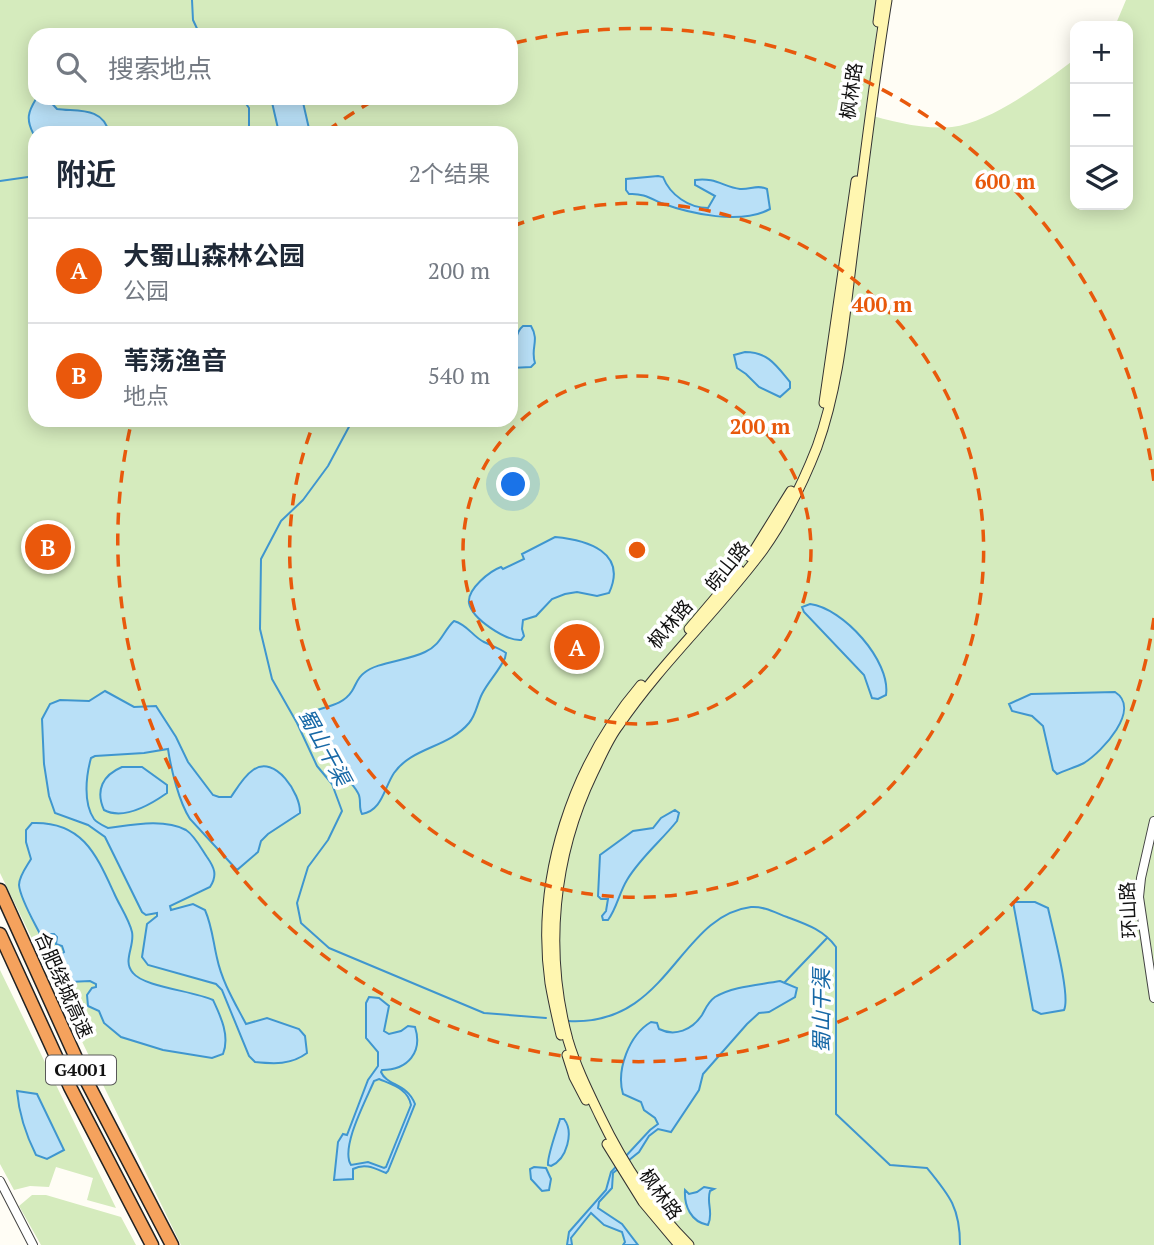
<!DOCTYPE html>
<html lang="zh">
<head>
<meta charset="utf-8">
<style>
	:root { --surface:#fff; --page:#f6f6f7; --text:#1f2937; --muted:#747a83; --line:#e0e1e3; --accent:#ea580c }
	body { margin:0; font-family:"PT Serif","Noto Sans SC",serif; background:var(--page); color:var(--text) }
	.controls { position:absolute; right:21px; top:21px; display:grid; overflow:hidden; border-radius:14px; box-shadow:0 4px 18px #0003 }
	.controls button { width:63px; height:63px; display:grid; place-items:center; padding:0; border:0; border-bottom:2px solid var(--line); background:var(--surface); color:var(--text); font:35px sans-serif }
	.you { position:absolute; left:514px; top:485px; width:24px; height:24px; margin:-18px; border:5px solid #fff; border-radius:50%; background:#1a73e8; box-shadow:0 0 0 10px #1a73e833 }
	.badge { display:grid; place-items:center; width:46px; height:46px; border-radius:50%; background:var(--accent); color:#fff; font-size:23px; font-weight:700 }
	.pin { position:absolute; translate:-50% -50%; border:4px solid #fff; box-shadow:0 2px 7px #0006 }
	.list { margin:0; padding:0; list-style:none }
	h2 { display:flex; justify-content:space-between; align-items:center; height:91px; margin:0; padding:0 28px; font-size:30px }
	h2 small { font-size:23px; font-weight:400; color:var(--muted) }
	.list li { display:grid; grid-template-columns:46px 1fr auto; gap:21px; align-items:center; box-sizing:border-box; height:105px; padding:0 28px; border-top:2px solid var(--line) }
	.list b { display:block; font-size:26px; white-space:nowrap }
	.list p { margin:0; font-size:23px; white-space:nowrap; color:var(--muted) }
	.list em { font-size:23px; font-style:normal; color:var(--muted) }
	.icon { flex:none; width:38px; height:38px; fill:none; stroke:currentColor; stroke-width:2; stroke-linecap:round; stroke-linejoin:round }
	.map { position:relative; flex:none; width:1154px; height:1245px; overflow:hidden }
	.search { position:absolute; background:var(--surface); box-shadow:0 4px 18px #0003; left:28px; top:28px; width:490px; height:77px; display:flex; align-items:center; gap:18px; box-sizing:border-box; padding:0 24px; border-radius:21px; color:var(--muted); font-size:26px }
	.panel { position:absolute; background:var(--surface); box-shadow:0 4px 18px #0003; left:28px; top:126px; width:490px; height:301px; border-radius:21px }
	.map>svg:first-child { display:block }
</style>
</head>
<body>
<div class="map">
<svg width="1154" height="1245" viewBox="0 0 1154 1245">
	<rect width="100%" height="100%" fill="#fffdf5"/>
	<!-- green -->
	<path fill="#d5ebbd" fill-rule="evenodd" d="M 0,0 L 881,0 L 865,114 C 892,121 923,130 952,127 C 992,122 1043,83 1075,59 L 1075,205 L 1128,205 L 1128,26 L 1115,26 L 1126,0 L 1154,0 L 1154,1245 L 181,1245 L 0,873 ZM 35,35 L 511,35 L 511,98 L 35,98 ZM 35,133 L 511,133 L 511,420 L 35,420 Z
		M 0,970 L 116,1208 L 87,1200 L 93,1178 L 56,1167 L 49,1187 L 30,1186 L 14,1190 L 0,1164 Z
		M 32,1195 L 46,1195 L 121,1217 L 136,1245 L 41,1245 L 19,1206 Z"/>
	<!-- water -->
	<path fill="#b9e0f7" stroke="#3f96cf" stroke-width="2" fill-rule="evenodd" d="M 47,98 L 57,109 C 76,112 103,106 109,133 L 33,133 C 26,119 28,112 36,99 Z
		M 271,98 L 302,98 L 310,133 L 279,133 Z
		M 658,176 L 663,177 C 670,195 689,208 708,208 L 715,196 L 695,185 L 695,180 C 715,177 724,187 740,189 C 750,190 757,184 767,189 L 770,209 C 741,225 691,214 661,203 C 650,198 642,193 629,194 L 626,190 L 626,179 Z
		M 523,326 L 531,326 C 540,341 530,348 535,363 L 531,367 L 511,368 L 511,349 C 519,344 513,334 523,326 Z
		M 745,352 C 768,352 776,365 790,382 L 790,388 L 780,397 L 759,387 L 746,374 L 737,368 L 734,355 Z
		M 555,537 C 587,540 628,552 609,593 L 597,596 L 577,592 L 565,594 L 552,599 L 536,616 L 523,620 L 522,629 L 524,636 L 521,640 C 506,641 472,619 469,603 C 467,589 490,571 501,567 L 503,569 L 524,559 L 522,554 Z
		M 810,604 C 843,608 891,661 886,695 L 878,699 L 872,698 L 864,675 L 804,612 L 802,607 Z
		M 454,621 C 468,625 472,636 484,642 C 492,646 499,648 506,653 L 505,658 C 499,671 488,682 482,694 C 477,704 476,715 469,723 C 448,748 412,747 394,773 C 384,788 382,811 362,814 C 358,807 362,800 358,793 C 354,785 346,778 340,771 C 328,754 314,733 314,711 C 328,706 343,705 352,691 C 356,685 357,678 364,673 C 377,662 407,661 425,652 C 441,645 443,631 454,621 Z
		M 105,691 L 134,707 L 156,706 L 176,737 L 188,762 L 213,795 L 219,797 L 231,797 C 237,788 244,776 253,770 C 275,754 301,794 300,813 L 268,834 L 261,841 L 258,852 L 237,870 L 190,819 C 179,802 171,769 168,749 L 144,753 L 95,756 L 91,758 C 86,776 83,803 94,819 C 97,823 104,826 108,828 C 131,825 164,818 186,830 C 194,835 201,848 207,857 C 214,867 218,875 210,887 L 170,906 L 171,910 L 193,904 L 205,910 C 212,926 213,941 217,958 C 222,982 235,1003 246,1024 L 267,1018 L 299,1029 L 305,1036 L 307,1053 C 291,1065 274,1064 255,1062 L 249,1056 L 222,990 L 216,984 L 148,965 L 142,957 L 147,924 L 157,916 L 157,913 L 146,915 L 142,912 L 105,837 L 88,825 L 55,813 L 49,796 L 44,764 L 42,719 L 50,704 L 60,700 L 89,701 Z
		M 1115,692 C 1142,709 1102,752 1084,763 C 1076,767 1066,770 1057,774 L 1053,770 L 1043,726 L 1032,716 L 1012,711 L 1009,704 L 1031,694 Z
		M 122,767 L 142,767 L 167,785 L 167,793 C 150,805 123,820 104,810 C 95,790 103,775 122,767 Z
		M 675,810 L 679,813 L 677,821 C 661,841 640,858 627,880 C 619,893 617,908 608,920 L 603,920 L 602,916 L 606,911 L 608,899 L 601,899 L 598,896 L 600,855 L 633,831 L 653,828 L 661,818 Z
		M 32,823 C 82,821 96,854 114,893 C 119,905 129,919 132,932 C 135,946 122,961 133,973 C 144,987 194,991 213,1000 C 221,1017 230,1036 223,1054 L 212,1058 L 163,1050 L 121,1037 L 104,1023 L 99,1011 L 88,1006 L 87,995 L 92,988 L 96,987 L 96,984 L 90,981 L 69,982 L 57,956 L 64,952 L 62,946 L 56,944 L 57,937 L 54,934 L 40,934 C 34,922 20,898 19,885 C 19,876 27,866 31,859 L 26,842 L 26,830 Z
		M 1013,902 L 1035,902 L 1048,908 C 1052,927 1071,996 1064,1010 L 1041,1014 L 1033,1010 Z
		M 780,981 L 797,988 L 795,997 L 769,1012 L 759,1013 L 747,1024 L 703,1074 L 699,1090 L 671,1132 L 658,1129 L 649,1136 L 639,1152 L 613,1173 L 612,1188 L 599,1202 L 598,1208 L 622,1224 L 638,1245 L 623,1245 L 625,1242 L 622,1232 L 604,1225 L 591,1213 L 571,1238 L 572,1245 L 567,1245 L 569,1232 L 606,1190 L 611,1172 L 650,1130 L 658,1124 L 655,1118 L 644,1110 L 641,1102 L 623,1094 C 616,1070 629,1035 651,1022 L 657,1023 L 659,1029 C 675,1037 692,1030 702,1015 C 706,1008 708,1002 715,997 C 733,986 759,985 780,981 Z
		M 369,997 L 379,998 L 389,1006 L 384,1031 L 389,1034 L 401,1031 L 408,1026 L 415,1027 C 423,1052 408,1070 382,1070 L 381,1072 C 387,1086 407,1083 415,1104 L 388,1171 L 386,1173 C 374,1168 365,1163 353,1169 L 353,1179 L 334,1180 L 338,1142 L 343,1134 L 347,1135 L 368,1080 L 378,1066 L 378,1052 L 366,1038 L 366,1003 ZM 379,1079 C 393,1085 408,1089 411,1105 L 386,1167 L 384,1168 L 368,1162 L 351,1165 C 340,1148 366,1100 374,1081 Z
		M 17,1091 L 37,1094 L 64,1150 L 47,1159 L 36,1155 C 26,1135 19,1114 17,1091 Z
		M 560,1119 L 564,1119 C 574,1132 567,1159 551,1166 L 548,1165 C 547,1156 557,1130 560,1119 Z
		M 534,1167 L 546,1168 L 551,1179 L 549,1190 L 542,1191 L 531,1179 L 530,1169 Z
		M 704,1187 L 714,1189 L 710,1191 C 706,1203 714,1213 708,1225 C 691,1222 684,1206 685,1190 L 689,1194 L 697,1192 Z"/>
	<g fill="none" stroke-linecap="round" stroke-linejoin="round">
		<!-- stream -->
		<path stroke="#3f96cf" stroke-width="2" d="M 192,0 L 193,20 L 200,35
			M 242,98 L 249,108 L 249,133
			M 0,181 L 35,176
			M 349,420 L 351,423 L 328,466 L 303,500 L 281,521 L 261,559 L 260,629 L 272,679 L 297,723 L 317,766 L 332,784 L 342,811 L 328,840 L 308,867 L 297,903 L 301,923 L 329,948 L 484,1013 L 546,1018
			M 785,982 L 827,938
			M 568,1021 C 669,1027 678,916 751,907 C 764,906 776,913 787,917 C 806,924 824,930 836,947 L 836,1114 L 890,1165 L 927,1168 C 950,1196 960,1208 960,1245"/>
		<!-- tertiary casing -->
		<g stroke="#444" stroke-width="10">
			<path id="tertiary" d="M 1154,821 L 1141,878 L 1139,897 L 1154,998
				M 0,1181 L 33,1245"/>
		</g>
		<!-- secondary casing -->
		<g stroke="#333" stroke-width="11">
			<path id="secondary" d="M 878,22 L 881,0
				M 824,403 L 856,181
				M 750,557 L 791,491
				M 689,629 L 739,570
				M 561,1035 C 557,1018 553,1000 550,983 C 535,877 573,765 641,685
				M 567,1055 L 574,1077 L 586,1100
				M 607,1144 L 643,1202 L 679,1245
				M 689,1245 C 652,1208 623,1164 600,1116 C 588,1091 576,1067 568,1040 C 544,951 553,856 593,773 C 601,757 608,739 619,725 C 662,662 718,611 763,550 C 785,519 803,483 817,447 C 839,386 844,322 852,258 C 863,172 873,86 887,0"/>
		</g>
		<!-- motorway casing -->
		<g stroke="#222" stroke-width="15">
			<path id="motorway" d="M 0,890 L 86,1080 L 172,1245
				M 0,934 L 70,1087 L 152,1245"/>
		</g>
		<!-- tertiary -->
		<use href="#tertiary" stroke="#fff" stroke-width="8"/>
		<!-- secondary -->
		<use href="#secondary" stroke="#fff6b0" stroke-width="9"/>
		<!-- motorway -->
		<use href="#motorway" stroke="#f5a25d" stroke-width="12"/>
	</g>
	<!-- distance rings -->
	<g fill="none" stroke="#e8590c" stroke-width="3.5" stroke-dasharray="12 9">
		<circle cx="637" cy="550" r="174"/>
		<path d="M513 226A347 347 0 1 1 315 420"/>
		<path d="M1154 618A521 521 0 1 1 131 424M327 131A521 521 0 0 1 376 99M515 43A521 521 0 0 1 1154 482"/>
	</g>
	<g text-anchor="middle" stroke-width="7" stroke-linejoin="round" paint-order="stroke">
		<!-- shield labels -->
		<rect fill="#fff" stroke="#585858" stroke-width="2" x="46" y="1055.5" width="70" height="29" rx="5"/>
		<g font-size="18" font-weight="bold" fill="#111">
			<text x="81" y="1076">G4001</text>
		</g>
		<!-- street labels -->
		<g font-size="19" fill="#111" stroke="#fff">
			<text transform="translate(851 91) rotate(-82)" y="7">枫林路</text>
			<text transform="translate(727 566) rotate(-51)" y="7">皖山路</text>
			<text transform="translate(670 624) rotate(-50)" y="7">枫林路</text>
			<text transform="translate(1128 910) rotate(-93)" y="7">环山路</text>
			<text transform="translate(64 985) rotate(66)" y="7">合肥绕城高速</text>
			<text transform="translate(661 1194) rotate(54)" y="7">枫林路</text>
		</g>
		<!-- water labels -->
		<g font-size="21" font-style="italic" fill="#1768a6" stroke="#fff">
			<text transform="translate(324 747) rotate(61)" y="7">蜀山干渠</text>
			<text transform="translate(822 1011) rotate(-90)" y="7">蜀山干渠</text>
		</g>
	</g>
	<circle cx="637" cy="550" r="10" fill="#e8590c" stroke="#fff" stroke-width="3.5"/>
	<g font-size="21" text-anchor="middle" font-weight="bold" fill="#e8590c" stroke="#fff" stroke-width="7" stroke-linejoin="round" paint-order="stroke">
		<text x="1005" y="189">600 m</text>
		<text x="882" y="312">400 m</text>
		<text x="760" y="434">200 m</text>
	</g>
</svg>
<div class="controls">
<button>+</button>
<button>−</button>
<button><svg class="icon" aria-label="layers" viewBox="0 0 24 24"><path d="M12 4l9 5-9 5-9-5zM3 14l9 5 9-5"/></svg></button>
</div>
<div class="you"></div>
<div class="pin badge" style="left:577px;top:647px">A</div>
<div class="pin badge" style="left:48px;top:547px">B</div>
<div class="search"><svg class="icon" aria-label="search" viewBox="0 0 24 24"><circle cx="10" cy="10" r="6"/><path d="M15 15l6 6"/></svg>搜索地点</div>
<section class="panel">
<h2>附近<small>2个结果</small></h2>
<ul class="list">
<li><span class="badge">A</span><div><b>大蜀山森林公园</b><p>公园</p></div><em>200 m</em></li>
<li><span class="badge">B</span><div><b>苇荡渔音</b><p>地点</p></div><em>540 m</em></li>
</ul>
</section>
</div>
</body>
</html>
